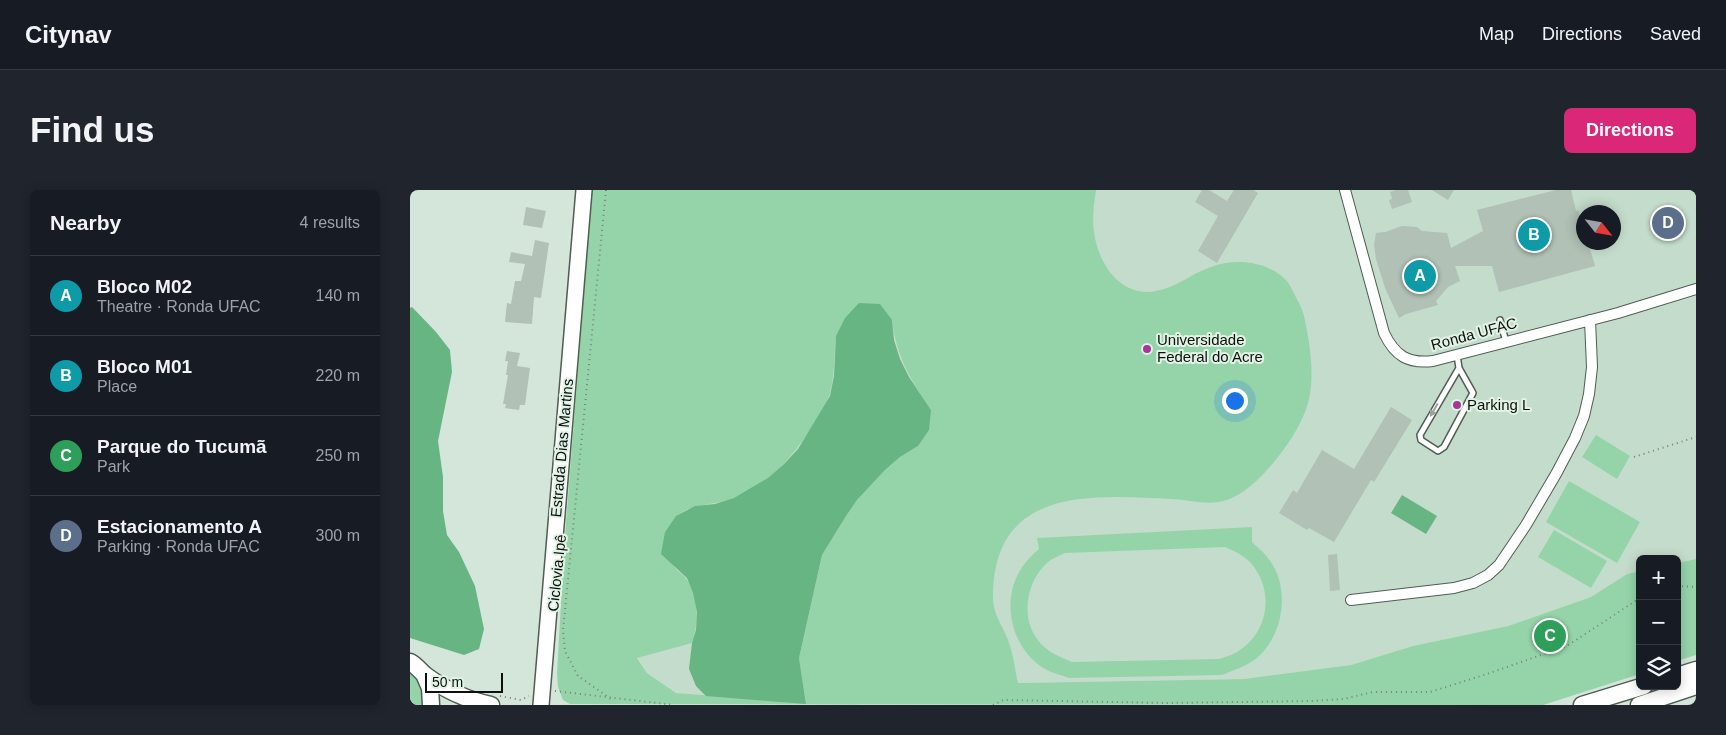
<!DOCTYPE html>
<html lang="en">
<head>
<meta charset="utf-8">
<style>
	:root { --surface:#171b24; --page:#20242c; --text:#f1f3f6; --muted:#9ea1a6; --line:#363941; --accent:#db2777 }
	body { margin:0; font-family:Helvetica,sans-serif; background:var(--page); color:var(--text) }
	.controls { position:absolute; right:15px; bottom:15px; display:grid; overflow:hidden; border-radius:8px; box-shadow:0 2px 12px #0003 }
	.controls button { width:45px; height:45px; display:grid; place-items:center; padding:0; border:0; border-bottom:1px solid var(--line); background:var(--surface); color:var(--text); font:25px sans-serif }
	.compass { position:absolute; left:1166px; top:15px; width:45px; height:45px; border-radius:50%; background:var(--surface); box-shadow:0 2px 12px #0003; rotate:121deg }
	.scale { position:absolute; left:15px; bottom:12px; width:78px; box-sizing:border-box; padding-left:5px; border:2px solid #0c110d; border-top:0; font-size:14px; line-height:18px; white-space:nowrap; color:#0c110d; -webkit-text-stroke:4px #e2f3e6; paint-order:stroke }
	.you { position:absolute; left:824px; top:210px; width:18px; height:18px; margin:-12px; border:4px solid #fff; border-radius:50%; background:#1a73e8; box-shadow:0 0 0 8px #1a73e833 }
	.badge { display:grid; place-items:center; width:32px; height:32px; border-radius:50%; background:var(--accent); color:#fff; font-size:16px; font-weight:700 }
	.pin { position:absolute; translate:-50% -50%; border:2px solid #fff; box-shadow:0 1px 5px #0006 }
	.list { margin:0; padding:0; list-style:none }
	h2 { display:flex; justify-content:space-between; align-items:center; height:65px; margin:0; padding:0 20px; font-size:21px }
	h2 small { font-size:16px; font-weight:400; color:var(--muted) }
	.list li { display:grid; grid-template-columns:32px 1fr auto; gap:15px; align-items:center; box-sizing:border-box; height:80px; padding:0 20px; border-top:1px solid var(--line) }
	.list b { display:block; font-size:19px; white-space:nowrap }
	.list p { margin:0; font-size:16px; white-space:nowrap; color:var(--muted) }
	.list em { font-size:16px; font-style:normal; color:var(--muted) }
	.icon { flex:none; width:28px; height:28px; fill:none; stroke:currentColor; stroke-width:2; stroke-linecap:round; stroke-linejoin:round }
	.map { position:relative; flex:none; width:1286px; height:515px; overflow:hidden; border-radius:8px }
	header { display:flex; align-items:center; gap:30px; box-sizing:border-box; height:70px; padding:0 25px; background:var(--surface); border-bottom:1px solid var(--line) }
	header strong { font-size:24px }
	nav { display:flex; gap:28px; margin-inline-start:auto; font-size:18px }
	.intro { display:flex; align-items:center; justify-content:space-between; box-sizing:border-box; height:120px; padding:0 30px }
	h1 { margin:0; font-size:35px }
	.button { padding:12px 22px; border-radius:8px; background:var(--accent); color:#fff; font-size:18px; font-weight:700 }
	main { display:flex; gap:30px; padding:0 30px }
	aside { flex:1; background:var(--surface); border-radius:8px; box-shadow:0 2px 12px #0003 }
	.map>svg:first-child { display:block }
</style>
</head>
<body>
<header>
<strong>Citynav</strong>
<nav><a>Map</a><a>Directions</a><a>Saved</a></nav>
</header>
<div class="intro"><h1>Find us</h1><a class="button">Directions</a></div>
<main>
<aside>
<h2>Nearby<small>4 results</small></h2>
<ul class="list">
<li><span class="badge" style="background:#0f9aa8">A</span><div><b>Bloco M02</b><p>Theatre · Ronda UFAC</p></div><em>140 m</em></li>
<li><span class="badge" style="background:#0f9aa8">B</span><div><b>Bloco M01</b><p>Place</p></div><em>220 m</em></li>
<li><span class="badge" style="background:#2e9e5b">C</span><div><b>Parque do Tucumã</b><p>Park</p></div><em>250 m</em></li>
<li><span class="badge" style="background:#5c6f8a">D</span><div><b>Estacionamento A</b><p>Parking · Ronda UFAC</p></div><em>300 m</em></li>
</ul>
</aside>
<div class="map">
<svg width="1286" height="515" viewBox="0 0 1286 515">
	<rect width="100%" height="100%" fill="#d4e5d9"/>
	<!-- built -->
	<path fill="#c4dccb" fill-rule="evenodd" d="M 204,0 L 1286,0 L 1286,369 L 1267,373 L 1267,369 L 1230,369 L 1230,381 L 1217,384 L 1181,407 L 1098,436 L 1003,456 L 941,475 L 834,489 L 607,493 L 444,515 L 396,514 L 266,503 L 237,483 L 227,467 ZM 1174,22 L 1204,22 L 1204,52 L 1174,52 Z"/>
	<!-- green -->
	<path fill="#95d4a9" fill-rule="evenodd" d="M 182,0 L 686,0 C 684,14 682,28 684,42 C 688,73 710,108 746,101 C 766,98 782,83 801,77 C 825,68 856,71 875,89 C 881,95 885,106 889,113 C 892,119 894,124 895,131 C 901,159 906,195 895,222 C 884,251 847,300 817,310 C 799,316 780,310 761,309 C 679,305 582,297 583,409 C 583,426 596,440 600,456 C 604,468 605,481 608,493 L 834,489 L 941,475 L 1003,456 L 1098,436 L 1181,407 L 1217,384 L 1230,381 L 1230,484 L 1133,515 L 160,514 L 153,510 L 148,497 L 147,483 L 154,359 ZM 482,130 C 487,169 500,188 521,220 L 508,256 L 490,267 L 475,280 L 447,310 L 436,326 L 412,365 L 389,468 L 396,513 L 266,503 L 237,483 L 227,468 L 282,453 C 289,433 289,409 277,390 C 274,384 267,382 264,376 C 260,366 258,353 255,342 C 259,337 262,331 266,327 C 282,312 306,316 324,308 C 361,293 383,266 404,234 C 410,224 417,214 420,203 C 425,185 424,165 426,146 Z
		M 1186,245 L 1220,266 L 1207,289 L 1172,267 Z
		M 1159,291 L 1230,332 L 1207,373 L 1136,332 Z
		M 842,337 L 842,352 C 847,357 854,362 858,368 C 879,394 875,436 854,461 C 843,474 827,479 812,485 L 659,488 C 652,485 644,484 637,480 C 601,461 589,409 613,376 C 617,370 623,364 629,359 L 627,348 ZM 815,357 C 827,362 839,368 846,380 C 864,407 856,445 827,462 C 822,465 815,467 809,469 L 662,472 C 651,467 641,464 632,455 C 609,432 615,392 638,372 C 643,368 649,366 655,363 Z
		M 1144,340 L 1197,371 L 1181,398 L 1128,367 Z
		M 1286,369 L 1286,465 L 1267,471 L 1267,373 Z
		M 0,479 L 14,495 L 16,515 L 0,515 Z"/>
	<!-- water -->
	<path fill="#66b582" d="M 449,113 L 470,114 L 482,130 L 484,150 L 490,169 L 499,187 L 521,220 L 519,240 L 508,256 L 490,267 L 475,280 L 447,310 L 436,326 L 412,365 L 389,468 L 396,514 L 296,506 L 286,496 L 279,479 L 282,453 L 286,440 L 287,422 L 283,403 L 277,388 L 251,364 L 255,342 L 266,326 L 285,316 L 305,314 L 324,308 L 358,288 L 374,274 L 388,259 L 420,206 L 424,186 L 426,146 L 435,128 Z
		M 2,117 L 26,142 L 40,160 L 42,182 L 28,251 L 33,287 L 33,321 L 37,345 L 49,362 L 65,396 L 74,439 L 69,459 L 54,465 L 0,448 L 0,118 Z
		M 992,305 L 1027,326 L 1016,344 L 981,323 Z"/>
	<!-- building -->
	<path fill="#b1c1b5" d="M 792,0 L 799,0 L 817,11 L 824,0 L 843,0 L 848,3 L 807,73 L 788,61 L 808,26 L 785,12 Z
		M 986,0 L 998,0 L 1002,12 L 982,19 L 979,10 L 982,9 L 980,2 Z
		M 1022,0 L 1044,0 L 1038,10 Z
		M 1146,0 L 1161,0 L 1166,21 L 1168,20 L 1174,37 L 1174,52 L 1178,52 L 1185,76 L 1089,102 L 1082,76 L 1045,76 L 1050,91 L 1038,97 L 1026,111 L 1028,115 L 996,124 L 989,128 L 975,98 L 966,69 L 964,55 L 966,43 L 975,42 L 992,36 L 1007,37 L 1012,41 L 1037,43 L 1041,58 L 1073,41 L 1067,20 Z
		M 116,17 L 136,21 L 132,38 L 113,35 Z
		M 125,50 L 139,53 L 131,108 L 124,107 L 122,134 L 95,132 L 97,113 L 101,114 L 105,91 L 111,91 L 115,74 L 99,72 L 101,62 L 122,66 Z
		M 97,161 L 110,163 L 107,176 L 120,178 L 115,215 L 110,215 L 109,220 L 95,218 L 96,214 L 93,214 L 98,185 L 96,185 L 98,171 L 95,171 Z
		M 981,217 L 1002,230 L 964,292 L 961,290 L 924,352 L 899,338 L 897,340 L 869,323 L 883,300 L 887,303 L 912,260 L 944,279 Z
		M 927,364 L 930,400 L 920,401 L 918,365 Z"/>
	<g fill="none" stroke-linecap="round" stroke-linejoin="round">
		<!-- lane casing -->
		<g stroke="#4f5d53" stroke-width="8">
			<path id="lane" d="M 1090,130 L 1096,152
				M 1047,165 L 1049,178 L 1063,203 L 1034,257 L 1028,261 L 1011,250 L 1010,245 L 1049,178"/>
		</g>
		<!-- street casing -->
		<g stroke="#4f5d53" stroke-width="12">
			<path id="street" d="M 935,0 L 974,143 C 985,166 998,174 1023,171 L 1208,123 L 1286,99
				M 941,410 L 1044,398 L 1063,393 L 1078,385 L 1089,375 L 1116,335 L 1146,284 L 1165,248 L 1174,226 L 1179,204 L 1182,177 L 1180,130"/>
		</g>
		<!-- secondary casing -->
		<g stroke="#4f5d53" stroke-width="18">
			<path id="secondary" d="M 131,515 L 174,0"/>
		</g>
		<!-- primary casing -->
		<g stroke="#4f5d53" stroke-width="19">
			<path id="primary" d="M 0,472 C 6,475 10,481 15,485 C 35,500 57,510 81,515
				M 14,484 L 20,498 L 21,515
				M 1267,486 L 1286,480
				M 1172,515 L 1234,496
				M 1229,515 L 1286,496"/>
		</g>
		<!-- path -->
		<path stroke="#78837b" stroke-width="2" stroke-dasharray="1 4" stroke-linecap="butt" d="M 196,0 L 153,441 L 155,461 L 168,486 L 201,509
			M 1224,267 L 1286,247
			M 1267,396 L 1286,397
			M 145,501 L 264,515
			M 90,506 L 111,510 L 119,506
			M 583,515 L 593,510 L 756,513 L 901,511 L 933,509 L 963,502 L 1020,502 L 1077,484 L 1157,456 L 1230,408"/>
		<!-- lane -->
		<use href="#lane" stroke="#fff" stroke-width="5"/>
		<!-- street -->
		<use href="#street" stroke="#fff" stroke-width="10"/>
		<!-- secondary -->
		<use href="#secondary" stroke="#fff" stroke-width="15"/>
		<!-- primary -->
		<use href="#primary" stroke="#fff" stroke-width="16"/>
	</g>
	<!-- one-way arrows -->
	<defs><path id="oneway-solid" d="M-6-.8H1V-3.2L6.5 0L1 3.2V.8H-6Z" transform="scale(1.25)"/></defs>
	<use fill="#9ea09e" href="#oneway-solid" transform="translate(1024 220) rotate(120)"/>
	<!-- markers -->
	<g fill="#a63795" stroke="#e2f3e6" stroke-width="2">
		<circle cx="737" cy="159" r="5"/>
		<circle cx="1047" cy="215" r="5"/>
	</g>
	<g text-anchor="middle" stroke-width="4" stroke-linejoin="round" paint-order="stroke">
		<!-- street labels -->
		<g font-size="15" fill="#0c110d" stroke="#e2f3e6">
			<text transform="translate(1064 144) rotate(-15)" y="5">Ronda UFAC</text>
			<text transform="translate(152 258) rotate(-85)" y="5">Estrada Dias Martins</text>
			<text transform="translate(147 383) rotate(-84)" y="5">Ciclovia Ipê</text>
		</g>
		<!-- poi labels -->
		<g font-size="15" fill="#0c110d" stroke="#e2f3e6" text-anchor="start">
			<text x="747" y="155">Universidade<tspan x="747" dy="17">Federal do Acre</tspan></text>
			<text x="1057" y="220">Parking L</text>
		</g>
	</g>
</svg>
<div class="controls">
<button>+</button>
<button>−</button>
<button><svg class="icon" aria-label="layers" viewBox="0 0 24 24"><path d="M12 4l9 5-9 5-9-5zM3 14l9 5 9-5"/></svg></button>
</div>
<svg class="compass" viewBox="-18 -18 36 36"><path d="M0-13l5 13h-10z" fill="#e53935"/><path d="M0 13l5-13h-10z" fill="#9ea1a6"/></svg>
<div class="scale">50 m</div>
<div class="you"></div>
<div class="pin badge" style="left:1010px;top:86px;background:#0f9aa8">A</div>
<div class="pin badge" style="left:1124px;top:45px;background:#0f9aa8">B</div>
<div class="pin badge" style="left:1140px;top:446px;background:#2e9e5b">C</div>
<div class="pin badge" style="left:1258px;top:33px;background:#5c6f8a">D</div>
</div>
</main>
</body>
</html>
